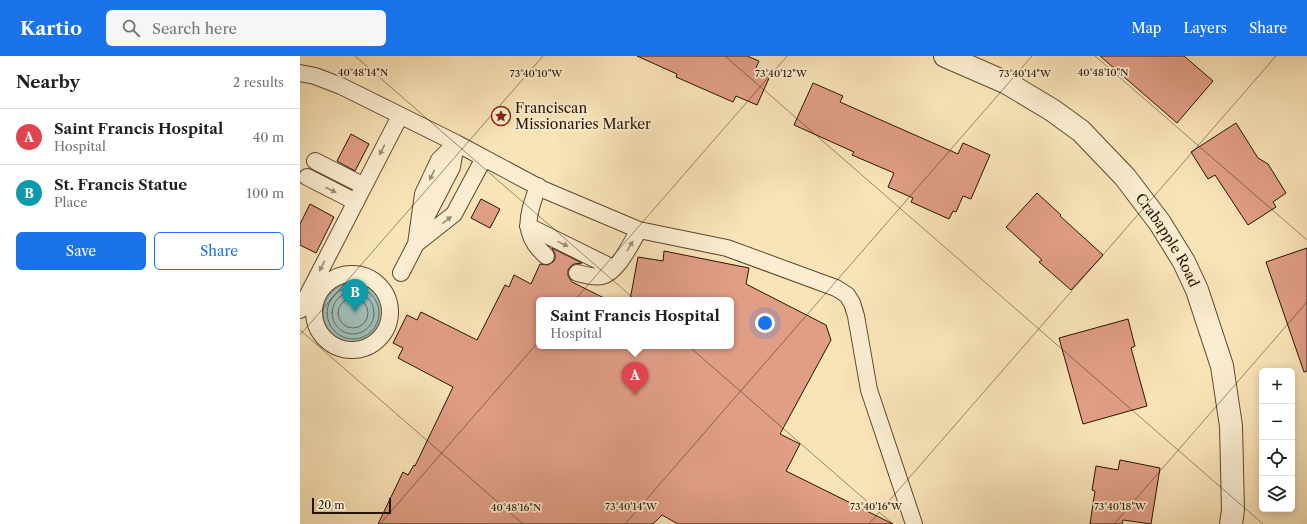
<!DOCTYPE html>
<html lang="en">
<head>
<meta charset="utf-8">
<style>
	:root { --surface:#fff; --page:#f6f6f6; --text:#202124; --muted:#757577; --line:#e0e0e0; --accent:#1a73e8 }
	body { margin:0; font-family:"Libre Caslon Text",serif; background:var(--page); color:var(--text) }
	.controls { position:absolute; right:12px; bottom:12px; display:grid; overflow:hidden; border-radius:6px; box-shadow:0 2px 10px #0003 }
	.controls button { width:36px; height:36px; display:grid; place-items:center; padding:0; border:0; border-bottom:1px solid var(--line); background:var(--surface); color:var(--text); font:20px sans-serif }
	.scale { position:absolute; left:12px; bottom:10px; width:79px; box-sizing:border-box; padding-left:4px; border:2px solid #2b1300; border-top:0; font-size:11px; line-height:14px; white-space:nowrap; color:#2b1300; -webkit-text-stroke:3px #fbedd1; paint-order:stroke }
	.you { position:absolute; left:465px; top:267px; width:14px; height:14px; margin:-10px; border:3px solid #fff; border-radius:50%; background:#1a73e8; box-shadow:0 0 0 6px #1a73e833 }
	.badge { display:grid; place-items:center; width:26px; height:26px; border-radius:50%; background:var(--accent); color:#fff; font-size:13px; font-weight:700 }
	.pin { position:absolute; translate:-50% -33px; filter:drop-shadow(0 1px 2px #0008) }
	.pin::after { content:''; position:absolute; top:21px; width:14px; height:12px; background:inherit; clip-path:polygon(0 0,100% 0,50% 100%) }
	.popup { position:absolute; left:236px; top:241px; width:198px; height:52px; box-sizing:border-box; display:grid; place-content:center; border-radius:6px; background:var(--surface); filter:drop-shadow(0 1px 3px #0005); font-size:13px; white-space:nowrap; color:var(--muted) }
	.popup b { font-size:15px; color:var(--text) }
	.popup::after { content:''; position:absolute; left:50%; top:100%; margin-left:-8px; border:8px solid transparent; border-top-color:var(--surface) }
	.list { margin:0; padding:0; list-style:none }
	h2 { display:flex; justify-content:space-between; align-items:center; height:52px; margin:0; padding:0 16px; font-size:17px }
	h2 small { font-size:13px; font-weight:400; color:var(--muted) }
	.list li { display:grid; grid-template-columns:26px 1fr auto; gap:12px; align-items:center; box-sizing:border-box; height:56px; padding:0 16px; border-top:1px solid var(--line) }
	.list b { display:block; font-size:15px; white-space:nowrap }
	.list p { margin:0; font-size:13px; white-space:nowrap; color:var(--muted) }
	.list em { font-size:13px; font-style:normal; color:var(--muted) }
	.actions { display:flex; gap:8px; padding:12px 16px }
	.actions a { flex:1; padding:9px 0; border:1px solid var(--accent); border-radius:6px; text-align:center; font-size:14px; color:var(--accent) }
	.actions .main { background:var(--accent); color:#fff }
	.icon { flex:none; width:22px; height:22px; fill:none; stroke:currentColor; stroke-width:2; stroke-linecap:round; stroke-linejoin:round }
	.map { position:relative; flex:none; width:1007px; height:468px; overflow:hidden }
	header { display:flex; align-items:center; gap:24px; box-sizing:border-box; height:56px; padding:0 20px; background:var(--accent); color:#fff }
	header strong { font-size:19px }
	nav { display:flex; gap:22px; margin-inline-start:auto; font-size:14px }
	.search { width:280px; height:36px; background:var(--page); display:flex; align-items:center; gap:10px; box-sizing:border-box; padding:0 14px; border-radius:6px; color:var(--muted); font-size:15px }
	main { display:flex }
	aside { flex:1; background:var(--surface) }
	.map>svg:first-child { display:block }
</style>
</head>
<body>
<header>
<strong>Kartio</strong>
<div class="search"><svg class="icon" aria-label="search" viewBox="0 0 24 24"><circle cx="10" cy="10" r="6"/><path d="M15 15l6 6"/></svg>Search here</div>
<nav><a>Map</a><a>Layers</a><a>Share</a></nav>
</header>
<main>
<aside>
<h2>Nearby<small>2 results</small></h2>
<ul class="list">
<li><span class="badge" style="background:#e0444e">A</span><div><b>Saint Francis Hospital</b><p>Hospital</p></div><em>40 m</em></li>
<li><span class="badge" style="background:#0f9aa8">B</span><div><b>St. Francis Statue</b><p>Place</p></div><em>100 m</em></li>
</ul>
<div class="actions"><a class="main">Save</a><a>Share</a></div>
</aside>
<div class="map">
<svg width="1007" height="468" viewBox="0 0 1007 468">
	<rect width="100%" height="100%" fill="#f9e4b8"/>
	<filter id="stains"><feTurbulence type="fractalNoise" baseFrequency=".005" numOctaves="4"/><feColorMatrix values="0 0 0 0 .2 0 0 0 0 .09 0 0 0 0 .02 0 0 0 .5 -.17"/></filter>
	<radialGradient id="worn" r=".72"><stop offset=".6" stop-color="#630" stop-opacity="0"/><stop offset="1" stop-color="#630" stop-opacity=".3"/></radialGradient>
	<!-- water -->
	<path fill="#a0bdb6" stroke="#71796d" d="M23 257a30 30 0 1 1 60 0a30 30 0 1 1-60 0Z"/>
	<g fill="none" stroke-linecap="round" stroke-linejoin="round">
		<!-- shore -->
		<path stroke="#66685b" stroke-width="1" d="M27 257a26 26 0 1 1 52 0a26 26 0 1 1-52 0Z
			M32 257a21 21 0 1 1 42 0a21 21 0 1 1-42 0Z
			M38 257a15 15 0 1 1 30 0a15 15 0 1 1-30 0Z"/>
	</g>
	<!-- building -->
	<path fill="#e19e87" stroke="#2b1300" d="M 337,0 L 447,0 L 459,5 L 455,14 L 470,20 L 457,49 L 436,40 L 433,46 L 376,21 L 377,18 Z
		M 800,0 L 884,0 L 913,25 L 877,67 Z
		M 513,27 L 543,40 L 540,46 L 658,98 L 663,87 L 690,99 L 671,143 L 663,140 L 656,156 L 653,155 L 649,163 L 611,146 L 613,142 L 588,131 L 594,117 L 552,99 L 554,96 L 494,69 Z
		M 936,67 L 958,102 L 968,108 L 986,137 L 973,146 L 976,151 L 948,169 L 915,119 L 908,123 L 891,96 Z
		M 51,78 L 69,88 L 55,115 L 37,105 Z
		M 737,137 L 761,159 L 760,160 L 803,199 L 771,234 L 739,206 L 742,204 L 706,171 Z
		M 181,143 L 200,153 L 190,172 L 171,162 Z
		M 10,148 L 34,161 L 16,197 L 0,189 L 0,168 Z
		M 252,192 L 282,207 L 274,208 L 271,210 L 268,214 L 268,220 L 272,226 L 308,244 L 239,244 L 239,290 L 431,290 L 431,244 L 330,244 L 338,201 L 363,205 L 364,195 L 449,212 L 446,228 L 526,269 L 531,284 L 480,378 L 500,388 L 486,415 L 593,468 L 378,468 L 362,459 L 353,468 L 78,468 L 103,416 L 108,419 L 114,409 L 115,410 L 153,331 L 98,302 L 103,292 L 93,287 L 107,259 L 117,264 L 121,256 L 177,284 L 205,229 L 209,231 L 214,219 L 231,228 L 240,208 L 248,209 L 253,206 L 255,203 L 255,198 Z
		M 1007,192 L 1007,315 L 1004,316 L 966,206 Z
		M 828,263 L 835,290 L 831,292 L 847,350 L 783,368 L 759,282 Z
		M 820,404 L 860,412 L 851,468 L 823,464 L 822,468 L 790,468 L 795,435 L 792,434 L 796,410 L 818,414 Z"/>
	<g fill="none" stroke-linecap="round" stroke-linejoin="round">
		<!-- lane casing -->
		<g stroke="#5e472e" stroke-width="18">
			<path id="lane" d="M 0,17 L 15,20 L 41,30 L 156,87 L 242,133 L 339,174 L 427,192 L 536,232 L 547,239 L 552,247 L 556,260 L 569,334 L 614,468
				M 15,105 L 64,130
				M 7,121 L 56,146
				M 238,130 C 228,159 220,177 246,200
				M 123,167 L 152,111 L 156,87
				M 228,170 L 313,212
				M 116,188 L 154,158 L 184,102
				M 101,217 L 116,188 L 123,138 L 139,104 L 156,87
				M 277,217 C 285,219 294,222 302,220 C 318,216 331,187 339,174
				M14 256a38 38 0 1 1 76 0a38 38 0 1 1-76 0Z
				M 0,254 L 100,60"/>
		</g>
		<!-- street casing -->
		<g stroke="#5e472e" stroke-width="24">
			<g id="street">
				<path id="s1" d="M 645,0 L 707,27 L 752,54 L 781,75 L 825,121 L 860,167 L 884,206 L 897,234 L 922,310 L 931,370 L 933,454 L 931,468"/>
			</g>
		</g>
		<!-- lane -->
		<use href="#lane" stroke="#fbedd1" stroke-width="16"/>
		<!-- street -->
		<use href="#street" stroke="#fbedd1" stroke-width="22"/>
	</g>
	<!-- one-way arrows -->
	<defs><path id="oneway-solid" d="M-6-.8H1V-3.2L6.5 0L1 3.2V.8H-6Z"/></defs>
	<g fill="#9d8b73">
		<use href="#oneway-solid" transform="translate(82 94) rotate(117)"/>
		<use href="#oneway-solid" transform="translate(132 119) rotate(116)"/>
		<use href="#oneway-solid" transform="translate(31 134) rotate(27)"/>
		<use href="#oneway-solid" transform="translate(147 164) rotate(-38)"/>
		<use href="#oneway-solid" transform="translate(263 188) rotate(26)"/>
		<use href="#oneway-solid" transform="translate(330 190) rotate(-59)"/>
		<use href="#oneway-solid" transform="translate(22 210) rotate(117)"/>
	</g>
	<!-- ticks -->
	<path fill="none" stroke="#2b1300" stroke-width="1" stroke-opacity="0.45" d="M 55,0 L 593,468M 425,0 L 963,468M 795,0 L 1007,184M 0,274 L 223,468M 0,279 L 243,0M 80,468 L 487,0M 325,468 L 732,0M 569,468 L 976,0M 814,468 L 1007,246"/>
	<!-- icons -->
	<defs>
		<g id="sight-ring" transform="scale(1)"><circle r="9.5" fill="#fbedd1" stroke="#8f2418" stroke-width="1.5"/><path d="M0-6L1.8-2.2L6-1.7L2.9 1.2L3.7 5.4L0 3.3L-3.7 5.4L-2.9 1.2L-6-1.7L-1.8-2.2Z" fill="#8f2418"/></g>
	</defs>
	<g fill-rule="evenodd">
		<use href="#sight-ring" x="201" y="60"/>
	</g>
	<g text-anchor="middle" stroke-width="3.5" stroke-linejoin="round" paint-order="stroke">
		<!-- poi labels -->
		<g font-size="14" fill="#2b1300" stroke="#fbedd1" text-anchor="start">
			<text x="215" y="57">Franciscan<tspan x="215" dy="16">Missionaries Marker</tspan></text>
		</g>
		<!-- street labels -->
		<g font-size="14" fill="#2b1300" stroke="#fbedd1">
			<text dy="5" stroke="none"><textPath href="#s1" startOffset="296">Crabapple Road</textPath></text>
		</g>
	</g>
	<g font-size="10" text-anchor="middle" fill="#2b1300" stroke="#fbedd1" stroke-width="3.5" stroke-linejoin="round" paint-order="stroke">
		<text x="63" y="20">40°48'14"N</text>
		<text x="803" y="20">40°48'10"N</text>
		<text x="236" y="21">73°40'10"W</text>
		<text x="481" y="21">73°40'12"W</text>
		<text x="725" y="21">73°40'14"W</text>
		<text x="331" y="454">73°40'14"W</text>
		<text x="576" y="454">73°40'16"W</text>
		<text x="820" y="454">73°40'18"W</text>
		<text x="216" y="455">40°48'16"N</text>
	</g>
	<rect width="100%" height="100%" filter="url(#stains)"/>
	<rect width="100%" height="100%" fill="url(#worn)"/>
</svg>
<div class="controls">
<button>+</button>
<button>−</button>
<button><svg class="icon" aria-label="locate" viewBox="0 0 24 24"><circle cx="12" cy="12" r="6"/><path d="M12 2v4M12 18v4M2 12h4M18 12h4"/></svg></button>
<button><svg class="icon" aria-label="layers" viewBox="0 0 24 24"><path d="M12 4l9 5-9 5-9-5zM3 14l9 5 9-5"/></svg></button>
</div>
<div class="scale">20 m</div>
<div class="you"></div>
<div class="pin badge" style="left:335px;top:339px;background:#e0444e">A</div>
<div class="popup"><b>Saint Francis Hospital</b>Hospital</div>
<div class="pin badge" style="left:55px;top:256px;background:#0f9aa8">B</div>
</div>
</main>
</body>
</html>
